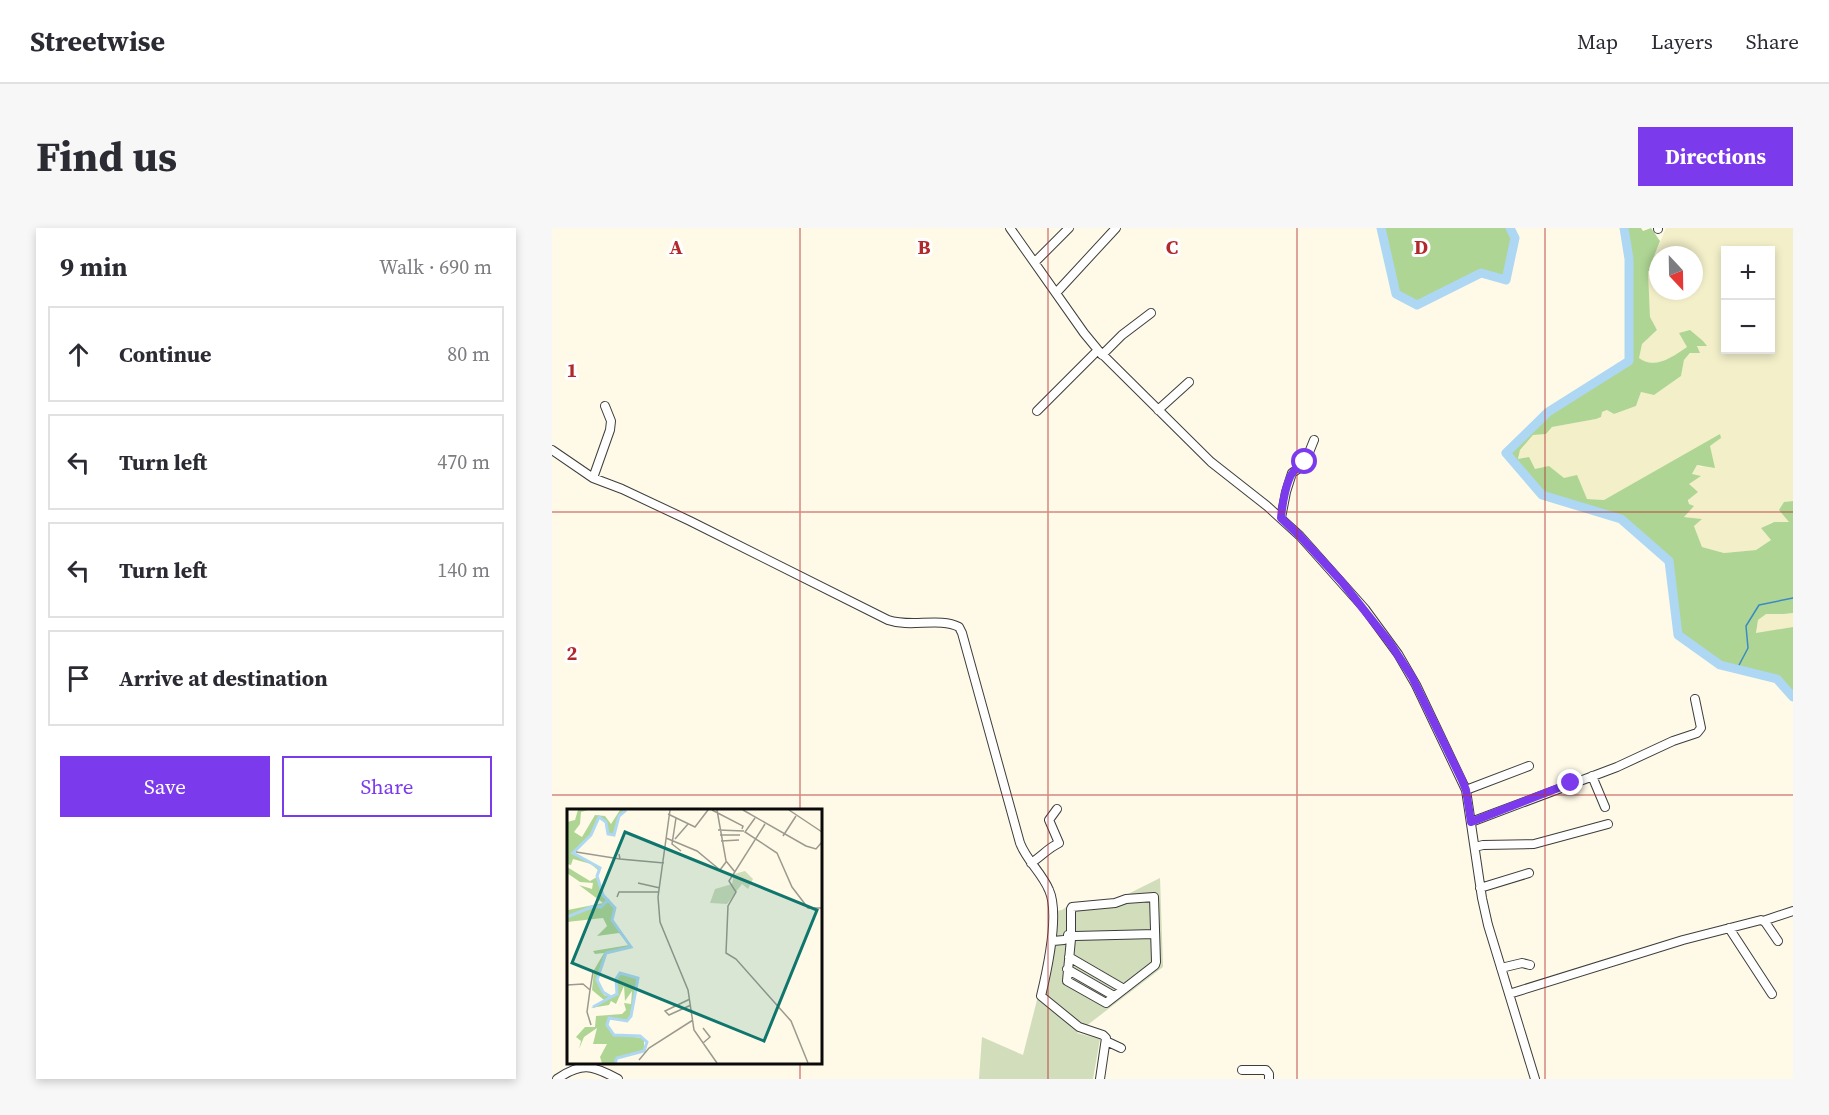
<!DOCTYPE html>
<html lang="en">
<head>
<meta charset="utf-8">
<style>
	:root { --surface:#fff; --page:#f7f7f7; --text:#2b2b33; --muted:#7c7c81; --line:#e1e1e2; --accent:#7c3aed }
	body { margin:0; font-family:"Source Serif 4",serif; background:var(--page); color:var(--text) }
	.controls { position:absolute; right:18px; top:18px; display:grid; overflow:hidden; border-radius:0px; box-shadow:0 3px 9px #0003 }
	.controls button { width:54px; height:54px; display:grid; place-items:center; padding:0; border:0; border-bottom:2px solid var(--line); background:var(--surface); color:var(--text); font:30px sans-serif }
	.compass { position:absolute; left:1097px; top:18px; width:54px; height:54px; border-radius:50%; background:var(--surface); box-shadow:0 3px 9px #0003; rotate:158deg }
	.stop { position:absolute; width:18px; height:18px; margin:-14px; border:4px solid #7c3aed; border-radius:50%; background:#fff }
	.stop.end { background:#7c3aed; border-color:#fff; box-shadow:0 2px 6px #0008 }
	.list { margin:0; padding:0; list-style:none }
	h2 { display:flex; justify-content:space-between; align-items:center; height:78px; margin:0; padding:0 24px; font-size:26px }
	h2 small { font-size:20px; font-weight:400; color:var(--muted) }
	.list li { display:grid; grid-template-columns:39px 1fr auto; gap:18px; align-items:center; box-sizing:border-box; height:96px; margin:0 12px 12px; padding:0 12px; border:2px solid var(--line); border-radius:0px }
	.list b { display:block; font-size:22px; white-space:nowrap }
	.list em { font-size:20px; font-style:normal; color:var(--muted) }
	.actions { display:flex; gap:12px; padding:18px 24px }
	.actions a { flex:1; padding:14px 0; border:2px solid var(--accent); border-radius:0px; text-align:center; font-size:21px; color:var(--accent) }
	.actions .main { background:var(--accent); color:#fff }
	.icon { flex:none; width:33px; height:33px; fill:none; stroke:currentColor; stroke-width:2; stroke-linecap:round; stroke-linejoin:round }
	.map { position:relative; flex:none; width:1241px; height:851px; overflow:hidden; border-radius:0px }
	header { display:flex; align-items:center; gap:36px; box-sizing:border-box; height:84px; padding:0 30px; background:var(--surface); border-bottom:2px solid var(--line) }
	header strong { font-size:28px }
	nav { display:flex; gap:33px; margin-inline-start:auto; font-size:21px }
	.intro { display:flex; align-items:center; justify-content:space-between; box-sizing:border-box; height:144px; padding:0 36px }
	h1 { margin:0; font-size:42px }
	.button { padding:15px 27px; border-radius:0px; background:var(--accent); color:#fff; font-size:21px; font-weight:700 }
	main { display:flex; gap:36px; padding:0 36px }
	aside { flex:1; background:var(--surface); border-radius:0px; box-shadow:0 3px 9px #0003 }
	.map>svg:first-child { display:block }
</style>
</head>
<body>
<header>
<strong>Streetwise</strong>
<nav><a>Map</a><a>Layers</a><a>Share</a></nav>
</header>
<div class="intro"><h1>Find us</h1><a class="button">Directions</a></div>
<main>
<aside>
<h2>9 min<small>Walk · 690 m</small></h2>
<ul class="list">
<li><svg class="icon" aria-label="ahead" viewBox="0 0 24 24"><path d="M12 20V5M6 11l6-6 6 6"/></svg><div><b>Continue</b></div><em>80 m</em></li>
<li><svg class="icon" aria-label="left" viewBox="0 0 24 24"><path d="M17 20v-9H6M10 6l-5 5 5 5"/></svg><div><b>Turn left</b></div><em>470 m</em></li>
<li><svg class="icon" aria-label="left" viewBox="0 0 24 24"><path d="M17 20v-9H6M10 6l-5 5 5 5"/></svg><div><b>Turn left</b></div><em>140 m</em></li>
<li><svg class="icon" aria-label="arrive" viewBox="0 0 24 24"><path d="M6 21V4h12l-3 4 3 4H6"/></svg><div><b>Arrive at destination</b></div></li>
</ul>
<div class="actions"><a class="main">Save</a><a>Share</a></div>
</aside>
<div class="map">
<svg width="1241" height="851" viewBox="0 0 1241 851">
	<rect width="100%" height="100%" fill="#fefae7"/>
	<!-- farmland -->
	<path fill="#f2efc9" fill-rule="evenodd" d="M 1114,0 L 1241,0 L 1241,273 L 1232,274 L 1238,294 L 1220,294 L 1209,300 L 1219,312 L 1204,322 L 1172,325 L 1150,319 L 1142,297 L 1150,291 L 1132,289 L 1141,278 L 1137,276 L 1136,256 L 1148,248 L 1140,247 L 1145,237 L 1150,239 L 1158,218 L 1169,210 L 1052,272 L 1035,271 L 997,239 L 983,242 L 966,231 L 968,222 L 981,207 L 994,206 L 1000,199 L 1044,191 L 1050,184 L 1056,182 L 1062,186 L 1084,178 L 1089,164 L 1102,167 L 1129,148 L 1132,132 L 1151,113 L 1135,119 L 1118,130 L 1105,135 L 1092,134 L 1086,130 L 1090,116 L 1105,102 L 1098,90 L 1096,43 ZM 1174,22 L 1218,22 L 1218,122 L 1174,122 ZM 1106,27 L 1142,27 L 1142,63 L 1106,63 Z
		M 1214,385 L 1232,386 L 1241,385 L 1241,399 L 1204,406 L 1206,392 Z"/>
	<!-- forest -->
	<path fill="#afd594" d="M 829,0 L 958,0 L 963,10 L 954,52 L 933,46 L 865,77 L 844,66 Z
		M 1071,0 L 1089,0 L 1091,3 L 1099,0 L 1108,13 L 1101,31 L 1103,43 L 1096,43 L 1098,89 L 1105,102 L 1090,116 L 1087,130 C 1103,142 1120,129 1135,119 L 1127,105 L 1138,102 L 1151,113 L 1155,118 L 1145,118 L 1148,125 L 1138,125 L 1132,132 L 1129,148 L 1102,167 L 1089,164 L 1084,178 L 1062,186 L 1055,182 L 1050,184 L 1049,189 L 1044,191 L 1000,199 L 994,206 L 981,207 L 968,222 L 966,231 L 977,229 L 983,241 L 997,238 L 1012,250 L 1025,247 L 1035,271 L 1052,272 L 1168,206 L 1169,210 L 1158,218 L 1163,240 L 1145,237 L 1140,246 L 1149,248 L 1137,256 L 1146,264 L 1136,272 L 1137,276 L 1142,278 L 1132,289 L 1150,291 L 1142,298 L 1150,319 L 1172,325 L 1204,322 L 1219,312 L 1209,300 L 1222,294 L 1237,294 L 1227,282 L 1232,274 L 1241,273 L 1241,385 L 1232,386 L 1214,386 L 1206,392 L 1204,405 L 1241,399 L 1241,470 L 1225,451 L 1168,437 L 1126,407 L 1117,332 L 1069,291 L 990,267 L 954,225 L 996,184 L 1076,133 L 1077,31 Z"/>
	<!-- cemetery -->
	<path fill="#d1ddbb" d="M 608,650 L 611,739 L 525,805 L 548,811 L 541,851 L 427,851 L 430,809 L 471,827 L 486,768 L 504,683 L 510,682 L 522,674 L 562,673 Z"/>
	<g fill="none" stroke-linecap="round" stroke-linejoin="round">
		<!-- stream -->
		<path stroke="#398ac6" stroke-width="1.5" d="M 1185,441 L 1196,420 L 1194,398 L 1207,377 L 1241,370"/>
		<!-- river -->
		<path stroke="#aed7f3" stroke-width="9" d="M 829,0 L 844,66 L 865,77 L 929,45 L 954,52 L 963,10 L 958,0
			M 1072,0 L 1077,31 L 1077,133 L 996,184 L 954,225 L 990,267 L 1069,291 L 1117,333 L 1126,407 L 1168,437 L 1225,451 L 1241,469"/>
		<!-- minor casing -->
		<g stroke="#3d3d3d" stroke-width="10">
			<path id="minor" d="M 458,0 L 532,105 L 546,122 L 659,234 L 715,278 L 748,308 L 813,381 L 846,426 L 864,457 L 914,562 L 930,670 L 936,697 L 983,851
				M 1106,1 L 1106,0
				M 483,34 L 517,0
				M 504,65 L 564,0
				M 550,127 L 570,107 L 599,85
				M 606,182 L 637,154
				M 485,183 L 546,122
				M 0,222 L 41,250 L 70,261 L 138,293 L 336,392 C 359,400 387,389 407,399 L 410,405 L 468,615 C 475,633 490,645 497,662 C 508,686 495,743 489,768 L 527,799 L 551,807 L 554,810 L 548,851
				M 41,250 L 58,202 L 59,193 L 53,178
				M 729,290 L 734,264 L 740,245 L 752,237 L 762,212
				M 1040,548 L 1053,579
				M 914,562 L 977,538
				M 919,594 L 1065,539 L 1121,513 L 1145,505 L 1149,500 L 1143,471
				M 923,619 L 931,617 L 982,616 L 1056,596
				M 479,635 C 490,628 496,620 507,615 L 497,592 L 505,581
				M 928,660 L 977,645
				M 602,669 L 604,734 L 603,737 L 554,775 L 515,753 L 519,711 L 519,681 L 520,679 L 563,675 L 574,671 Z
				M 1211,693 L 1241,683
				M 1177,700 L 1220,766
				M 516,707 L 523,708 L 603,706
				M 501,713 L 512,712
				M 517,729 L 572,761
				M 949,740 L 970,735 L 978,737
				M 515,741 L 562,768
				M 957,766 L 1131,712 L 1209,692 L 1213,694 L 1226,713
				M 554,813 L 569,820
				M 690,842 L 714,842 L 717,846 L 717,851
				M 5,851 C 30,834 39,837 66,851"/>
		</g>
		<!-- minor -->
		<use href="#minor" stroke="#fff" stroke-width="8"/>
	</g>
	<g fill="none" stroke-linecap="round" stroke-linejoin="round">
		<!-- route -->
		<path stroke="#7c3aed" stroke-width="8" d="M 753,234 C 750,239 746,239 742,243 C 734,251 730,279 729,290 L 748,308 L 790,354 L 838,415 L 860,449 L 910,552 L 914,562 L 919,594 L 1019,555"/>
	</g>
	<!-- grid -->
	<path fill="none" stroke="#b2292c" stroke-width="1.5" stroke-opacity="0.55" d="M 248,0 L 248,582M 496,0 L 496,851M 745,0 L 745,851M 993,0 L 993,851M 0,284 L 1241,284M 0,567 L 1241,567M 248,834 L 248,851"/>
	<!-- overview -->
	<g transform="translate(15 581)">
		<rect width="255" height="255" fill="#fefae7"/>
		<path d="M 11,1 L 21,1 L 14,3 L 13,15 L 7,23 L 15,28 L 28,6 L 38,7 L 44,15 L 53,1 L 59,1 L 52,7 L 47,26 L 41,25 L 39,13 L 32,8 L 24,26 L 6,44 L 33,59 L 30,67 L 31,61 L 24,55 L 6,50 L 4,56 L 0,55 L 0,13 L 8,11 ZM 0,58 L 23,72 L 30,68 L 36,86 L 48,99 L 45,111 L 64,138 L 39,144 L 30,171 L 37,186 L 44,188 L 50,185 L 49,170 L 53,164 L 71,169 L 64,207 L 60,212 L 42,209 L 40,216 L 47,226 L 77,229 L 77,242 L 50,249 L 48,254 L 35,254 L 33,248 L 40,235 L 26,235 L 30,219 L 17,228 L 12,240 L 14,232 L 9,228 L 18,218 L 28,218 L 29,207 L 55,205 L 59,201 L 57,194 L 64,195 L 65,182 L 58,192 L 57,177 L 49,195 L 44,192 L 42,196 L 24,199 L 37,191 L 25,181 L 27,161 L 37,144 L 28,145 L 26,142 L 62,136 L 52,124 L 30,127 L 40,117 L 36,109 L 0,113 L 1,101 L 36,94 L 12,76 L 25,80 L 26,74 L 13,73 L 0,64 Z" fill="#afd594"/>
		<path d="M 178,62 L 186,70 L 181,80 L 175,75 L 160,95 L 143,94 L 148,80 L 165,75 L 167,65 Z" fill="#d1ddbb"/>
		<path fill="none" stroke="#aed7f3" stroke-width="3" d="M 0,108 L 27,97 L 34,98 L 42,90M 26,198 L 44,188M 48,254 L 50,249 L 77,242 L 80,233 L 73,227 L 47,226 L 40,216 L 42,209 L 60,212 L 64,207 L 71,169 L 53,164 L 49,170 L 50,185 L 44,188 L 36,183 L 30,171 L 39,144 L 64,138 L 45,111 L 48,99 L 36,86 L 30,67 L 33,59 L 6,44 L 24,26 L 32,8 L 39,13 L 41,25 L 47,26 L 52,7 L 59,1"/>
		<path fill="none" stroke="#9c9a8f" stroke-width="1.5" d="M 103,1 L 91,88 L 93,113 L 121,181 L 127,221 L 150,254M 145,1 L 176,17 L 175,20M 150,1 L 159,52 L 168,63M 176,1 L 239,37 L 249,40 L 255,33M 222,1 L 255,23M 101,5 L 128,18 L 141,1M 109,9 L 105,35 L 114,42M 188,9 L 178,23 L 210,44 L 225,78 L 241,99 L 255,99M 198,15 L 162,72 L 169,83 L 161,97 L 159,144 L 169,150 L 224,212 L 241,254M 151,21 L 177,22M 153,26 L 173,26M 216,27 L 229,7M 99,29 L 130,42 L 153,61 L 159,53M 108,30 L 121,15M 154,32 L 172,31M 9,43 L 53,50M 52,45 L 53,50 L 97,54M 71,74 L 93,79M 50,88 L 52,83 L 92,83M 0,176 L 16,175 L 23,181 L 20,203 L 24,216M 23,181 L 26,163M 123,190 L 98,202 L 102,206 L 124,196M 136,219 L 143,228 L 136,234M 72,251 L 82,239 L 126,211"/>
		<path fill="#0f766e" fill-opacity="0.15" stroke="#0f766e" stroke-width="3" d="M 58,23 L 250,101 L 197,232 L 5,154 Z"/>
		<rect width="255" height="255" fill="none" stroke="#0a0a0a" stroke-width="3"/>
	</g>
	<g font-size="20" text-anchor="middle" font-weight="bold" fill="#b2292c" stroke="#fff" stroke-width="6" stroke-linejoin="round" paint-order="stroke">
		<text x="124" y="26">A</text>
		<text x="372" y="26">B</text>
		<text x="620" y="26">C</text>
		<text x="869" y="26">D</text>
		<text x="20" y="149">1</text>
		<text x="20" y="432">2</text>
	</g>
</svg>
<div class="controls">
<button>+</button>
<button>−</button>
</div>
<svg class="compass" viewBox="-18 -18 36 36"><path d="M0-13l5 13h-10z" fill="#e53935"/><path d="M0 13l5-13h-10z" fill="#7c7c81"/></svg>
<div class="stop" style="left:753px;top:234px"></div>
<div class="stop end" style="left:1019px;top:555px"></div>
</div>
</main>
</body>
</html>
